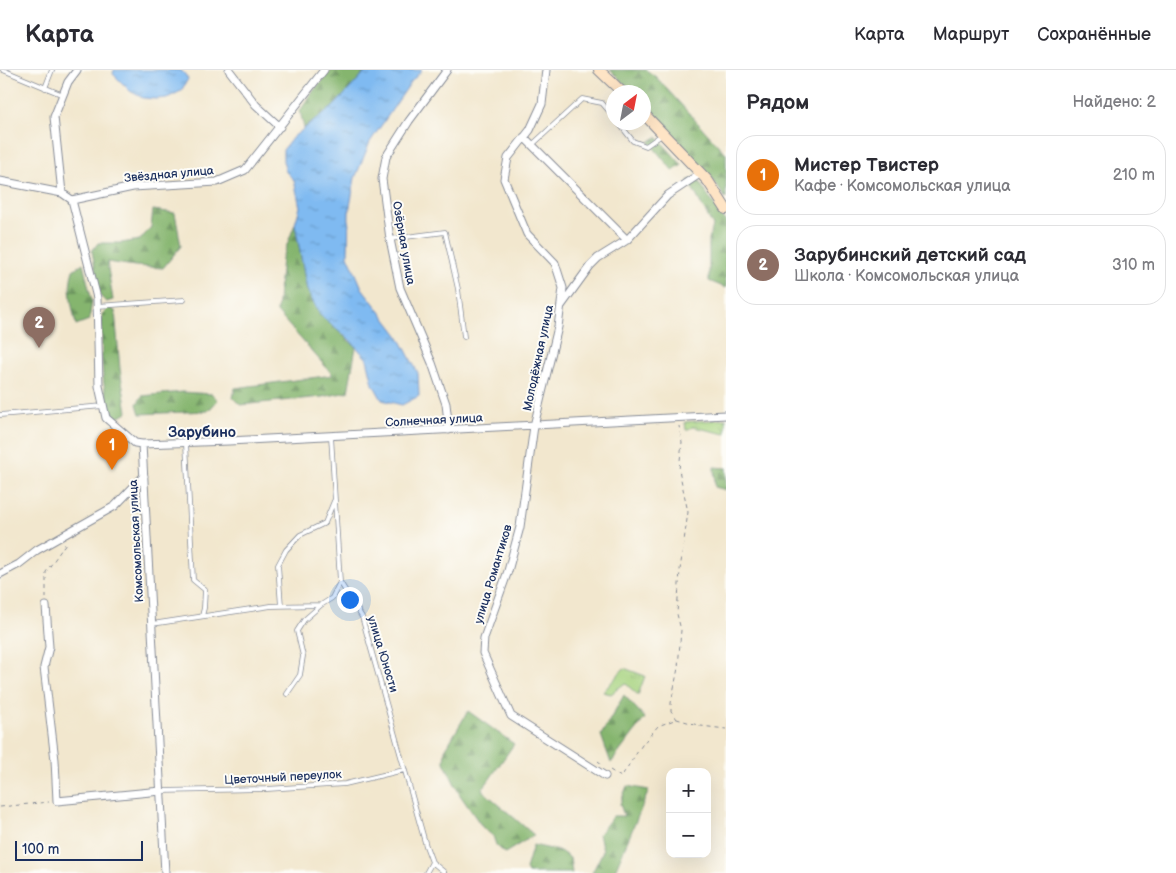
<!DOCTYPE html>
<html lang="ru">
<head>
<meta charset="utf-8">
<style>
	:root { --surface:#fff; --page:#f7f7f7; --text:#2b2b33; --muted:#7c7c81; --line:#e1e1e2; --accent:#c8321e }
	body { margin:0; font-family:"Balsamiq Sans",sans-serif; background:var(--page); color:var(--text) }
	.controls { position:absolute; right:15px; bottom:15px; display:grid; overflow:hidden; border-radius:10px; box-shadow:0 5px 20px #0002 }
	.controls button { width:45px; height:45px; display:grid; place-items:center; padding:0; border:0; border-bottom:1px solid var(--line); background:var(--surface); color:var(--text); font:25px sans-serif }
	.compass { position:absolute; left:606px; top:15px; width:45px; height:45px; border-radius:50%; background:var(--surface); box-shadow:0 5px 20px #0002; rotate:32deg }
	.scale { position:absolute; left:15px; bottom:12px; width:128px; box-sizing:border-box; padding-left:5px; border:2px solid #1b2f5e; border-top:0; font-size:14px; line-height:18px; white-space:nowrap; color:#1b2f5e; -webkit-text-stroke:4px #fdfcf7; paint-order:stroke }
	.you { position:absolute; left:349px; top:529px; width:18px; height:18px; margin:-12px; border:4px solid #fff; border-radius:50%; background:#1a73e8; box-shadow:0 0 0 8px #1a73e833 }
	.badge { display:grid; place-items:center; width:32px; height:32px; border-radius:50%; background:var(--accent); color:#fff; font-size:16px; font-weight:700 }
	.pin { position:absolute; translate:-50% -41px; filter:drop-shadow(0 1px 2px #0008) }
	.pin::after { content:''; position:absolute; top:26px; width:18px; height:15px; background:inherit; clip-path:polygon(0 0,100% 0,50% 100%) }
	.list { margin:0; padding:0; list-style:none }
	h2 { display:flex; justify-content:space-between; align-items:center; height:65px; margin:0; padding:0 20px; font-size:21px }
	h2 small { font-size:16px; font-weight:400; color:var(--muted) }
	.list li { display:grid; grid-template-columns:32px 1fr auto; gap:15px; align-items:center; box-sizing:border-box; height:80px; margin:0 10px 10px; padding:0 10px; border:1px solid var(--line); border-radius:20px }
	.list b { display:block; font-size:19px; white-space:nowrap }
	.list p { margin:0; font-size:16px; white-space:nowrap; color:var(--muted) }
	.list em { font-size:16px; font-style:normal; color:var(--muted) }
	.map { position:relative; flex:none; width:726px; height:803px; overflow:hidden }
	header { display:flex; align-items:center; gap:30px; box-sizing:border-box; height:70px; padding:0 25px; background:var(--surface); border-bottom:1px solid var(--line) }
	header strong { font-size:24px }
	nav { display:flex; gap:28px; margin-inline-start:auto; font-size:18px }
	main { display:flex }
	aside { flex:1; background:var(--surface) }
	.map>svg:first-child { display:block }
</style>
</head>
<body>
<header>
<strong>Карта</strong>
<nav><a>Карта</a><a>Маршрут</a><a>Сохранённые</a></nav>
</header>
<main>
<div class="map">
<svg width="726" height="803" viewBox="0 0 726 803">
	<defs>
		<pattern id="grass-tufts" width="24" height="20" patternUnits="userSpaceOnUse" patternTransform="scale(1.25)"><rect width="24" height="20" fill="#a7d380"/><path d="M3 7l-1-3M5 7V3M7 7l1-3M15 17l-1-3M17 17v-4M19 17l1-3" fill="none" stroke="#8fb571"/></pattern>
		<pattern id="forest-firs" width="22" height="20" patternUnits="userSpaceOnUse" patternTransform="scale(1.25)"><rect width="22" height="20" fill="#85b56e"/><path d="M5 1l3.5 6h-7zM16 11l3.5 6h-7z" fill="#6c945e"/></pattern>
		<pattern id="water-ripples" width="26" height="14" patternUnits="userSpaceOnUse" patternTransform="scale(1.25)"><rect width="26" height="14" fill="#7fbaf1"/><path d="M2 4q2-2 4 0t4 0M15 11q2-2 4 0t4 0" fill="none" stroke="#6798c6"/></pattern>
	</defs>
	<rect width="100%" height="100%" fill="#fdfcf7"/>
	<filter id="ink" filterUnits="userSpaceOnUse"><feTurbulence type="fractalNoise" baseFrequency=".02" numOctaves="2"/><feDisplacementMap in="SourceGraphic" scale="10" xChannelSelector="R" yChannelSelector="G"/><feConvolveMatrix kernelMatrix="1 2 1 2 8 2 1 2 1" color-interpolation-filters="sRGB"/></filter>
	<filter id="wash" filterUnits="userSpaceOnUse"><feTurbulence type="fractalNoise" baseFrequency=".0096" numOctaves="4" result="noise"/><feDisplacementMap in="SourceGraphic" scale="20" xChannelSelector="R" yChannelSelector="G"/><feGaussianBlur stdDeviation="1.12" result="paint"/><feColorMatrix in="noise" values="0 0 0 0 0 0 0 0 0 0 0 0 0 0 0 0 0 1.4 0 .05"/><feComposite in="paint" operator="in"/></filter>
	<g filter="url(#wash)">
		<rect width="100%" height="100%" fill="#f2e7ce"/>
		<!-- grass -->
		<path fill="url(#grass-tufts)" stroke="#61816f" d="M 726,349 L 726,364 L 693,357 L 686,360 L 685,352 Z
			M 624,598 L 645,606 L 638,625 L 625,613 L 611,624 L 603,622 Z"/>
		<!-- forest -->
		<path fill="url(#forest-firs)" stroke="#507266" d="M 331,0 L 367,0 L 333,37 L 304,58 L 300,41 L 314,20 Z
			M 610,0 L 646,0 L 656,7 L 726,84 L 726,129 L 711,107 L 644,34 L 644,22 L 632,22 Z
			M 657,67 L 682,95 L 673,101 L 649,72 Z
			M 688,110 L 698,110 L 726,153 L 726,218 L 709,211 L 709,169 L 713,156 Z
			M 153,140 L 175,143 L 181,176 L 163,198 L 135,196 L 107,192 L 113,230 L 106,232 L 100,226 L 92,181 L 98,173 L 121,173 L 140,170 L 151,157 Z
			M 295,154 L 307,220 L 320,245 L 356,277 L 348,322 L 322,327 L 240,335 L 233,328 L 235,318 L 333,305 L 277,242 L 282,188 Z
			M 83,193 L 92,231 L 89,250 L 76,255 C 72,236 67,219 73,200 Z
			M 109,237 L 115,241 L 120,299 L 127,342 L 117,348 C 98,328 102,272 102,244 Z
			M 182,322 L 212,324 L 218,330 L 208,341 L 140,344 L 137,334 L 142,326 Z
			M 714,397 L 726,398 L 726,420 L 715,417 Z
			M 624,625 L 645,648 L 611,693 L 601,665 Z
			M 468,641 L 514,674 L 482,720 L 534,765 L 505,783 L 496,775 L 493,766 L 483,758 L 460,725 L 444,692 L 445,680 Z
			M 627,716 L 649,720 L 614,803 L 592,803 L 603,781 L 599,764 L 613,746 L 624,746 L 620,734 Z
			M 533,775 L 560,781 L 570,788 L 572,803 L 528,803 L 526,799 Z"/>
		<!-- water -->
		<path fill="url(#water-ripples)" stroke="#4d74a8" d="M 114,0 L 180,0 L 184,3 L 188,9 L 181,21 L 167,28 L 156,29 L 143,28 L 130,21 L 113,4 Z
			M 367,0 L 422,0 L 411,12 L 370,72 L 355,108 L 349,142 L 348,185 L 362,218 L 398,265 L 418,303 L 419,326 L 402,335 L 382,330 L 373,314 L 367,289 L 349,269 L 320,245 L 307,220 L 295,154 L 300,137 L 294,110 L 286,102 L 283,91 L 283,80 L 293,67 L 333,37 Z"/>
	</g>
	<g filter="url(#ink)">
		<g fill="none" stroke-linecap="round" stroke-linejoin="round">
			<!-- lane casing -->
			<g stroke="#868b96" stroke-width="5.5">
				<path id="lane" d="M 3,0 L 63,25
					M 45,18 L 52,0
					M 618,52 L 633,71 L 646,76 L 663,64
					M 532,75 L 582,29 L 602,33 L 614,47
					M 390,169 L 445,162 L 458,219 L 464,267
					M 97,236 L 184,230
					M 0,345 L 103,336
					M 331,366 L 340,512 L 362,547 L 426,776 L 432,792 L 444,802
					M 186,373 L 193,510 L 205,520 L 204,538 L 202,546
					M 281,536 L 278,495 L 286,480 L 300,465 L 325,453 L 334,431
					M 152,554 L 271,536 L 321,535 L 332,528 L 340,512
					M 287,624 L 300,605 L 303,586 L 297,561 L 304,550 L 321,535
					M 161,721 L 267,719 L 345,714 L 404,700
					M 426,803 L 432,792"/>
			</g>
			<!-- street casing -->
			<g stroke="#868b96" stroke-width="9">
				<path id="street" d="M 229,0 L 256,35 L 280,57
					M 447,0 L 409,51 L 386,87 L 382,109 L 390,169 L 400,218 L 432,293 L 446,334 L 449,360
					M 546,0 L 542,34 L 530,60 L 508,88 L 504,109 L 527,164 L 555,193 L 563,218 L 558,257 L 534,356 L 520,457 L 508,501 L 484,568 L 483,583 L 511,646 L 605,706
					M 524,67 L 627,170
					M 0,111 L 62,123 L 72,130 L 133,117 L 217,112 L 245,100 L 324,0
					M 62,123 L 54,47 L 68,12 L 77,0
					M 72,130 L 97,228 L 99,316 L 106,348 L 135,373 L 142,374 L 229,371 L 726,345
					M 561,236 L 590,196 L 598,188 L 627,170 L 668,125 L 701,103
					M 142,374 L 165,803
					M 0,504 L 19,494 L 37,480 L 115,436 L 144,406
					M 46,536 L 49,577 L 44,597 L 55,690 L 57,731 L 161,721"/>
			</g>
			<!-- secondary casing -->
			<g stroke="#868b96" stroke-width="12">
				<path id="secondary" d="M 599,0 L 622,22
					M 644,44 L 708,111 L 726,139"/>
			</g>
			<!-- path -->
			<path stroke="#868b96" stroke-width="1" stroke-dasharray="4 4" stroke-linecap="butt" d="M 46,528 L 46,502 L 66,473
				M 677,649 L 671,641 L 671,633 L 678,598 L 681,560 L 677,544 L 680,500 L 688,442 L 679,400 L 682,372 L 679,356
				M 598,691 L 603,695
				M 610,700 L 621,707 L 642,675 L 658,656 L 677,649 L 701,656 L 726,659
				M 0,737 L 49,732"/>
			<!-- lane -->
			<use href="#lane" stroke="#fff" stroke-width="4"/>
			<!-- street -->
			<use href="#street" stroke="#fff" stroke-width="7"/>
			<!-- secondary -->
			<use href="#secondary" stroke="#fee4c5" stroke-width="10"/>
		</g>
	</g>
	<g text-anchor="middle" stroke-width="4" stroke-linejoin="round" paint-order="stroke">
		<!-- street labels -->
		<g font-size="12" fill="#1b2f5e" stroke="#fdfcf7">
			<text transform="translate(169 104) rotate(-5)" y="4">Звёздная улица</text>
			<text transform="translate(404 173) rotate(80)" y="4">Озёрная улица</text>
			<text transform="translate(538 288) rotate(-78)" y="4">Молодёжная улица</text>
			<text transform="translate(434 350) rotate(-3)" y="4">Солнечная улица</text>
			<text transform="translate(136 471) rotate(-93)" y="4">Комсомольская улица</text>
			<text transform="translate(493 504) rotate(-73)" y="4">улица Романтиков</text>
			<text transform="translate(383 584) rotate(73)" y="4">улица Юности</text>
			<text transform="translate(283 707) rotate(-3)" y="4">Цветочный переулок</text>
		</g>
		<!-- quarter labels -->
		<g font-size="15" font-weight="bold" fill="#1b2f5e" stroke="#fdfcf7">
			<text x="202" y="367">Зарубино</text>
		</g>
	</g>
</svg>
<div class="controls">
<button>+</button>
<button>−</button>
</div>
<svg class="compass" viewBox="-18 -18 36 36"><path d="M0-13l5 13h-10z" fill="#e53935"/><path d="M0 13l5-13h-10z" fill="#7c7c81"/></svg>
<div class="scale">100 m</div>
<div class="you"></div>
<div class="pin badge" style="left:112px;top:400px;background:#e8710a">1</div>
<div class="pin badge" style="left:39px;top:278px;background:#8d6e63">2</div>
</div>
<aside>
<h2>Рядом<small>Найдено: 2</small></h2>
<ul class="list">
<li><span class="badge" style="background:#e8710a">1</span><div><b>Мистер Твистер</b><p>Кафе · Комсомольская улица</p></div><em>210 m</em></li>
<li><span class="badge" style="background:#8d6e63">2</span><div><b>Зарубинский детский сад</b><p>Школа · Комсомольская улица</p></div><em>310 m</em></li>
</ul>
</aside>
</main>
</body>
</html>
